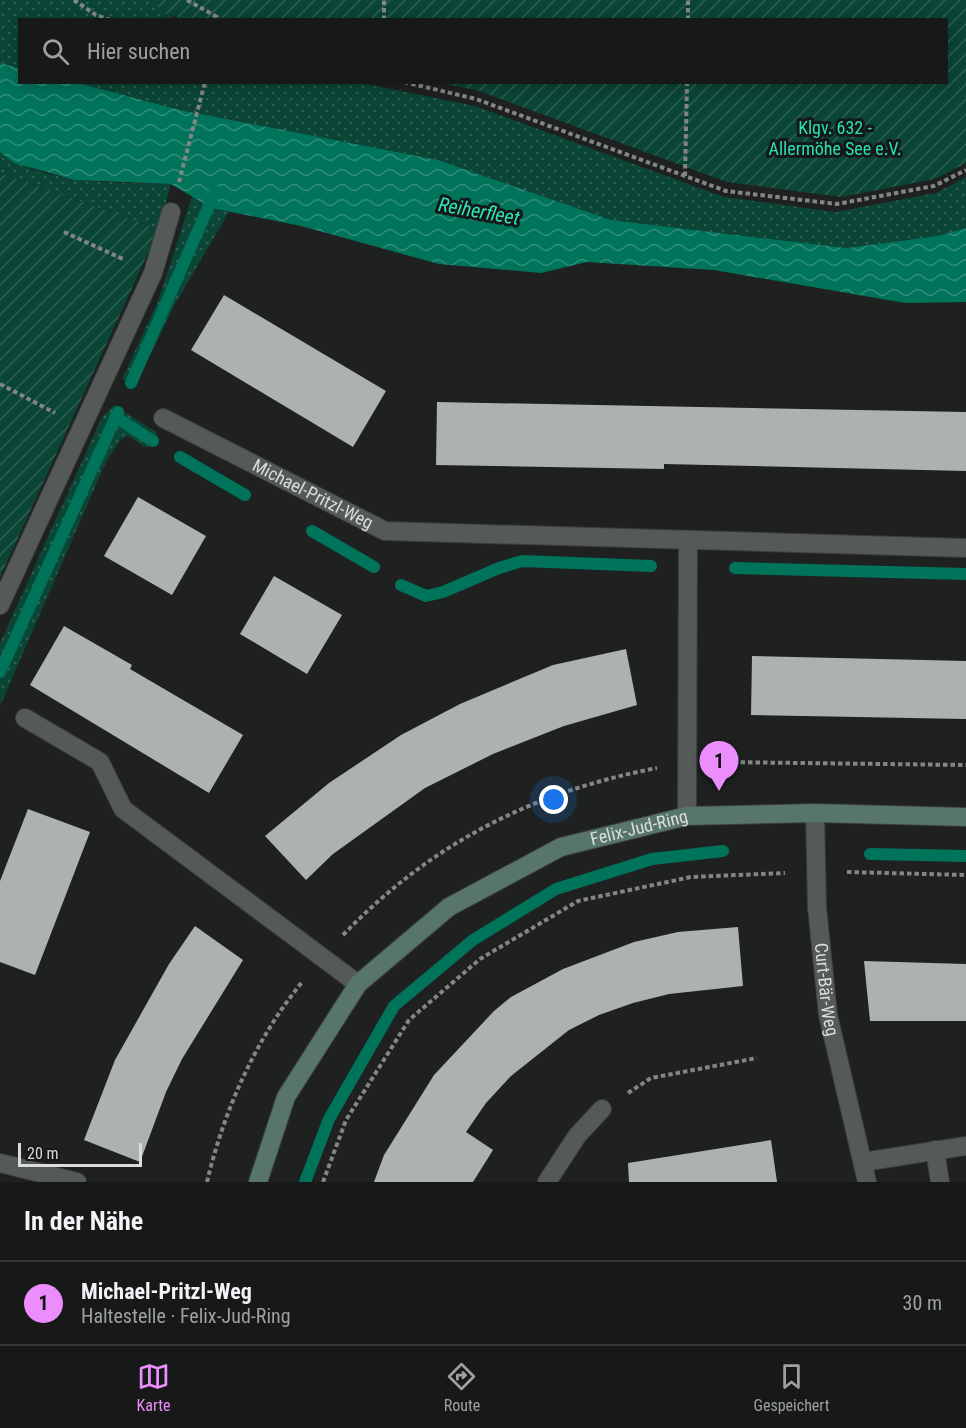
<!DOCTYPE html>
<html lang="de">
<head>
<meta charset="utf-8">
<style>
	:root { --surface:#161918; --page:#232625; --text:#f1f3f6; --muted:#9ea0a2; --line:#353837; --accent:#eb8dfc }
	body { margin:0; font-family:"Roboto Condensed",sans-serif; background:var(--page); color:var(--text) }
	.scale { position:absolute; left:18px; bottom:15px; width:124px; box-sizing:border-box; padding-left:6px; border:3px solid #dbdddc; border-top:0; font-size:16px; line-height:21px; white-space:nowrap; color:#dbdddc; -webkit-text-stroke:4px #151817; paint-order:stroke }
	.you { position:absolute; left:554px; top:800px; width:21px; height:21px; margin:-15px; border:4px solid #fff; border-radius:50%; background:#1a73e8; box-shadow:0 0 0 9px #1a73e833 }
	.badge { display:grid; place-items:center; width:39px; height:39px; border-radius:50%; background:var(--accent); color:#111; font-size:20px; font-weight:700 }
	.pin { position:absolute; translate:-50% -50px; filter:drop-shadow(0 2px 3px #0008) }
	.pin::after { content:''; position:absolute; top:32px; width:21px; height:18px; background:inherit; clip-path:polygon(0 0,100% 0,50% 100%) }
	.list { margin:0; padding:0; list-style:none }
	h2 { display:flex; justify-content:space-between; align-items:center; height:78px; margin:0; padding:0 24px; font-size:26px }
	h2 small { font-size:20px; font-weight:400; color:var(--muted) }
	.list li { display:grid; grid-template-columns:39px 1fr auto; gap:18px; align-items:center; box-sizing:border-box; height:84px; padding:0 24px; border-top:2px solid var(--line) }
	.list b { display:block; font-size:22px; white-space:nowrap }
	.list p { margin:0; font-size:20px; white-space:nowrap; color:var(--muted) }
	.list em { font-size:20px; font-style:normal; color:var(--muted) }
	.icon { flex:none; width:33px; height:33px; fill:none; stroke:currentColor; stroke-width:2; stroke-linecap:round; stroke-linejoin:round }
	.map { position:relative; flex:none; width:966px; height:1182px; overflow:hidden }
	.search { position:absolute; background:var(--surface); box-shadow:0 3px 15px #0003; left:18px; right:18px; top:18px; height:66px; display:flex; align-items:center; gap:15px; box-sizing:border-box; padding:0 21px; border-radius:0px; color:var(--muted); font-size:22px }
	.sheet { height:162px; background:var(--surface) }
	nav { display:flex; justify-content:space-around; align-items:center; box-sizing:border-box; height:84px; border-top:2px solid var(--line); background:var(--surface); font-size:16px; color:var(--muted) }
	nav a { display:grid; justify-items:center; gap:3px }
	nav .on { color:var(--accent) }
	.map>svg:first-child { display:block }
</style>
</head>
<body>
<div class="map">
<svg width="966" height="1182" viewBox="0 0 966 1182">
	<defs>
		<pattern id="grass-dots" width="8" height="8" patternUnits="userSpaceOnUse" patternTransform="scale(1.5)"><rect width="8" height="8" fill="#0a4536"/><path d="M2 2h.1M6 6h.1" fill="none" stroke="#2d5f52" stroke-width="1.8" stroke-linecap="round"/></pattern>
		<pattern id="garden-furrows" width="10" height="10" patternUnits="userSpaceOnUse" patternTransform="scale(1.5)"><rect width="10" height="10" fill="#0a4536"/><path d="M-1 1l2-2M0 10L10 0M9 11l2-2" fill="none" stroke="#2d5f52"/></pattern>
		<pattern id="water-waves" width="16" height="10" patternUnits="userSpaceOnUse" patternTransform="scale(1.5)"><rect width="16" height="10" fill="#00735b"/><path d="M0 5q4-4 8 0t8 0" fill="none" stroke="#318d7a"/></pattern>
	</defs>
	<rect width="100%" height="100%" fill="#1e2120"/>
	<!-- grass -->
	<path fill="url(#grass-dots)" d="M 0,0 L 151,0 L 174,19 L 20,20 L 19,68 L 0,63 Z
		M 78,83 L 362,83 L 475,106 L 724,197 L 836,212 L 936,193 L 966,177 L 966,228 L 937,236 L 847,248 L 611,220 L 438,160 L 180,110 Z
		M 0,152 C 44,186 118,182 171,184 L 159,229 L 0,173 Z
		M 192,197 L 211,208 L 229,212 L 175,304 L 136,384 L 122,379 L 158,301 Z
		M 114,405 L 156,432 L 158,438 L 152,446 L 145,447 L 128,436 L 120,440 L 105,464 L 0,706 L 0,643 L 102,417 Z"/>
	<!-- garden -->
	<path fill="url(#garden-furrows)" d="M 151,0 L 966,0 L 966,163 L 935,179 L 841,197 L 727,182 L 476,90 L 441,83 L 946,82 L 946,20 L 186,20 L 164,13 Z
		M 0,173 L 159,229 L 0,577 Z"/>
	<!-- water -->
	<path fill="url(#water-waves)" d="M 0,63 L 19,68 L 20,82 L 78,83 L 180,110 L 438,160 L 611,220 L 847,248 L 937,236 L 966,228 L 966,302 L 905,303 L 714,270 L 587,262 L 541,273 L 439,264 L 301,226 L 211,208 L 171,184 L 75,180 L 14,163 L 0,152 Z"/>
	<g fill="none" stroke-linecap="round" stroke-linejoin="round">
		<!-- stream -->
		<path stroke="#00735b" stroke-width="12" d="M 131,383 L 215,192
			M 115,417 L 153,441
			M 180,457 L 245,495
			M 312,531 L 374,567
			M 735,568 L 966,574
			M 401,585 L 426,596 L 443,592 L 499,568 L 522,561 L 651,566
			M 0,672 L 118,412
			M 870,854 L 966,856
			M 305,1182 L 329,1119 L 394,1006 L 473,940 L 556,889 L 652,859 L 723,851"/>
	</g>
	<!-- building -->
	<path fill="#adb2b0" d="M 224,295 L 386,391 L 353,447 L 191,350 Z
		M 437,402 L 966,412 L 966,471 L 664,464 L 664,469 L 436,465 Z
		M 138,497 L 206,536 L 172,595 L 104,556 Z
		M 274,576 L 342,615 L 307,674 L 240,634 Z
		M 64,626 L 132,665 L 130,669 L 243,735 L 209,793 L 30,685 Z
		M 626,649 L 637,705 L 564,726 L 493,754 L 425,788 L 333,854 L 306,880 L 265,836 L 329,783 L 401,735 L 460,704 L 553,665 Z
		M 752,656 L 966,661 L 966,719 L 751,715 Z
		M 28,809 L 90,832 L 35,975 L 0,962 L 0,881 Z
		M 195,926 L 243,960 L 182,1059 L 166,1092 L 140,1162 L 84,1140 L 115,1060 L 169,964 Z
		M 738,927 L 743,986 L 669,994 L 633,1003 L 599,1015 L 569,1030 L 511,1076 L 486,1103 L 466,1132 L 493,1150 L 473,1182 L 374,1182 L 384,1155 L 434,1075 L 494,1011 L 511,997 L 563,969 L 634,942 L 678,932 Z
		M 864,961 L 966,964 L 966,1021 L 870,1021 Z
		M 771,1140 L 777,1182 L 629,1182 L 628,1163 Z"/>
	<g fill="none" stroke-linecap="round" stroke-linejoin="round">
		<!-- lane casing -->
		<g stroke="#3b3d3c" stroke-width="20">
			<path id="lane" d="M 0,605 L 153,273 L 171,212"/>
		</g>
		<!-- street casing -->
		<g stroke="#3b3d3c" stroke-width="20">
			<g id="street">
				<path id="s1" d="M 163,418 L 385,531 L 966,548"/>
				<path d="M 25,718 L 100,762 L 123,809 L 358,984"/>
				<path id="s2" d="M 815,813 L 817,907 L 828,1015 L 867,1182"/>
				<path d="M 687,816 L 688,540"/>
				<path d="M 935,1150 L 940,1182"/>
				<path d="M 863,1162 L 966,1146"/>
				<path d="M 0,1163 L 77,1182"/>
				<path d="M 547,1182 L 577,1136 L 602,1109"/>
			</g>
		</g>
		<!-- secondary casing -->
		<g stroke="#3b3d3c" stroke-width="20">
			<g id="secondary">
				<path id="s3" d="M 258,1182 L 286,1097 L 358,984 L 449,907 L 561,847 L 687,816 L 815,813 L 966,817"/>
			</g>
		</g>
		<!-- path -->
		<path stroke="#838685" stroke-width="4" stroke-dasharray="4.5 3" stroke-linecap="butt" d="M 74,0 L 96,15 L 110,20
			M 187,0 L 217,17 L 217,20
			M 384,20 L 384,0
			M 688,20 L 688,0
			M 404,82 L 476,99 L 726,191 L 837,204 L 934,186 L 966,170
			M 685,176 L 687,82
			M 179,182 L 205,82
			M 64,232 L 125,260
			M 0,384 L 55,413
			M 718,762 L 966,765
			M 847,872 L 966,875
			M 343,935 C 432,843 532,792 657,768
			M 628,1093 L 651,1078 L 757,1058
			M 207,1182 C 224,1110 256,1038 303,981
			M 323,1182 L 346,1120 L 409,1020 L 480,959 L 578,901 L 691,877 L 785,873"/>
		<!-- lane -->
		<use href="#lane" stroke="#555957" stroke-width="18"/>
		<!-- street -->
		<use href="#street" stroke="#555957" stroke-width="18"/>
		<!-- secondary -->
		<use href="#secondary" stroke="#57756c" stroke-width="18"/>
	</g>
	<g text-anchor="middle" stroke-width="6" stroke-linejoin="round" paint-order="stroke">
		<!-- park labels -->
		<g font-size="18" fill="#27e0b4" stroke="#151817">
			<text x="835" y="134">Klgv. 632 -<tspan x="835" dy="21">Allermöhe See e.V.</tspan></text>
		</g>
		<!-- street labels -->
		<g font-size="18" fill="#dbdddc" stroke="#151817">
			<text dy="6" stroke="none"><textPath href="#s1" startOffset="168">Michael-Pritzl-Weg</textPath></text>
			<text dy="6" stroke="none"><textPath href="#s3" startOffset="550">Felix-Jud-Ring</textPath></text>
			<text dy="6" stroke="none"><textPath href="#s2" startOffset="177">Curt-Bär-Weg</textPath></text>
		</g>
		<!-- water labels -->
		<g font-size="20" font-style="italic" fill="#2fe4b8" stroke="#151817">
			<text transform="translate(479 211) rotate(10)" y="7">Reiherfleet</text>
		</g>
	</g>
</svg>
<div class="scale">20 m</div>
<div class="you"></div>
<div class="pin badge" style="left:719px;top:791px">1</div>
<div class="search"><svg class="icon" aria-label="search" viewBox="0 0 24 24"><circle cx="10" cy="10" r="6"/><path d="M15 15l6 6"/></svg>Hier suchen</div>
</div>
<section class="sheet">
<h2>In der Nähe<small></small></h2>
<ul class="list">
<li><span class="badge">1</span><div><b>Michael-Pritzl-Weg</b><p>Haltestelle · Felix-Jud-Ring</p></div><em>30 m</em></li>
</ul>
</section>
<nav>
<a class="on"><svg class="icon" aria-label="map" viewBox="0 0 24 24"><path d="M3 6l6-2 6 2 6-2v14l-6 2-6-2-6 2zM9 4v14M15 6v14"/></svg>Karte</a>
<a><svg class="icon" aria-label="directions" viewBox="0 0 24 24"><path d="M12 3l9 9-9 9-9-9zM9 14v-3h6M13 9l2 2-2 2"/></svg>Route</a>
<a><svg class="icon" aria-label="saved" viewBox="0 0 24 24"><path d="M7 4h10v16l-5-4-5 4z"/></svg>Gespeichert</a>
</nav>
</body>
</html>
